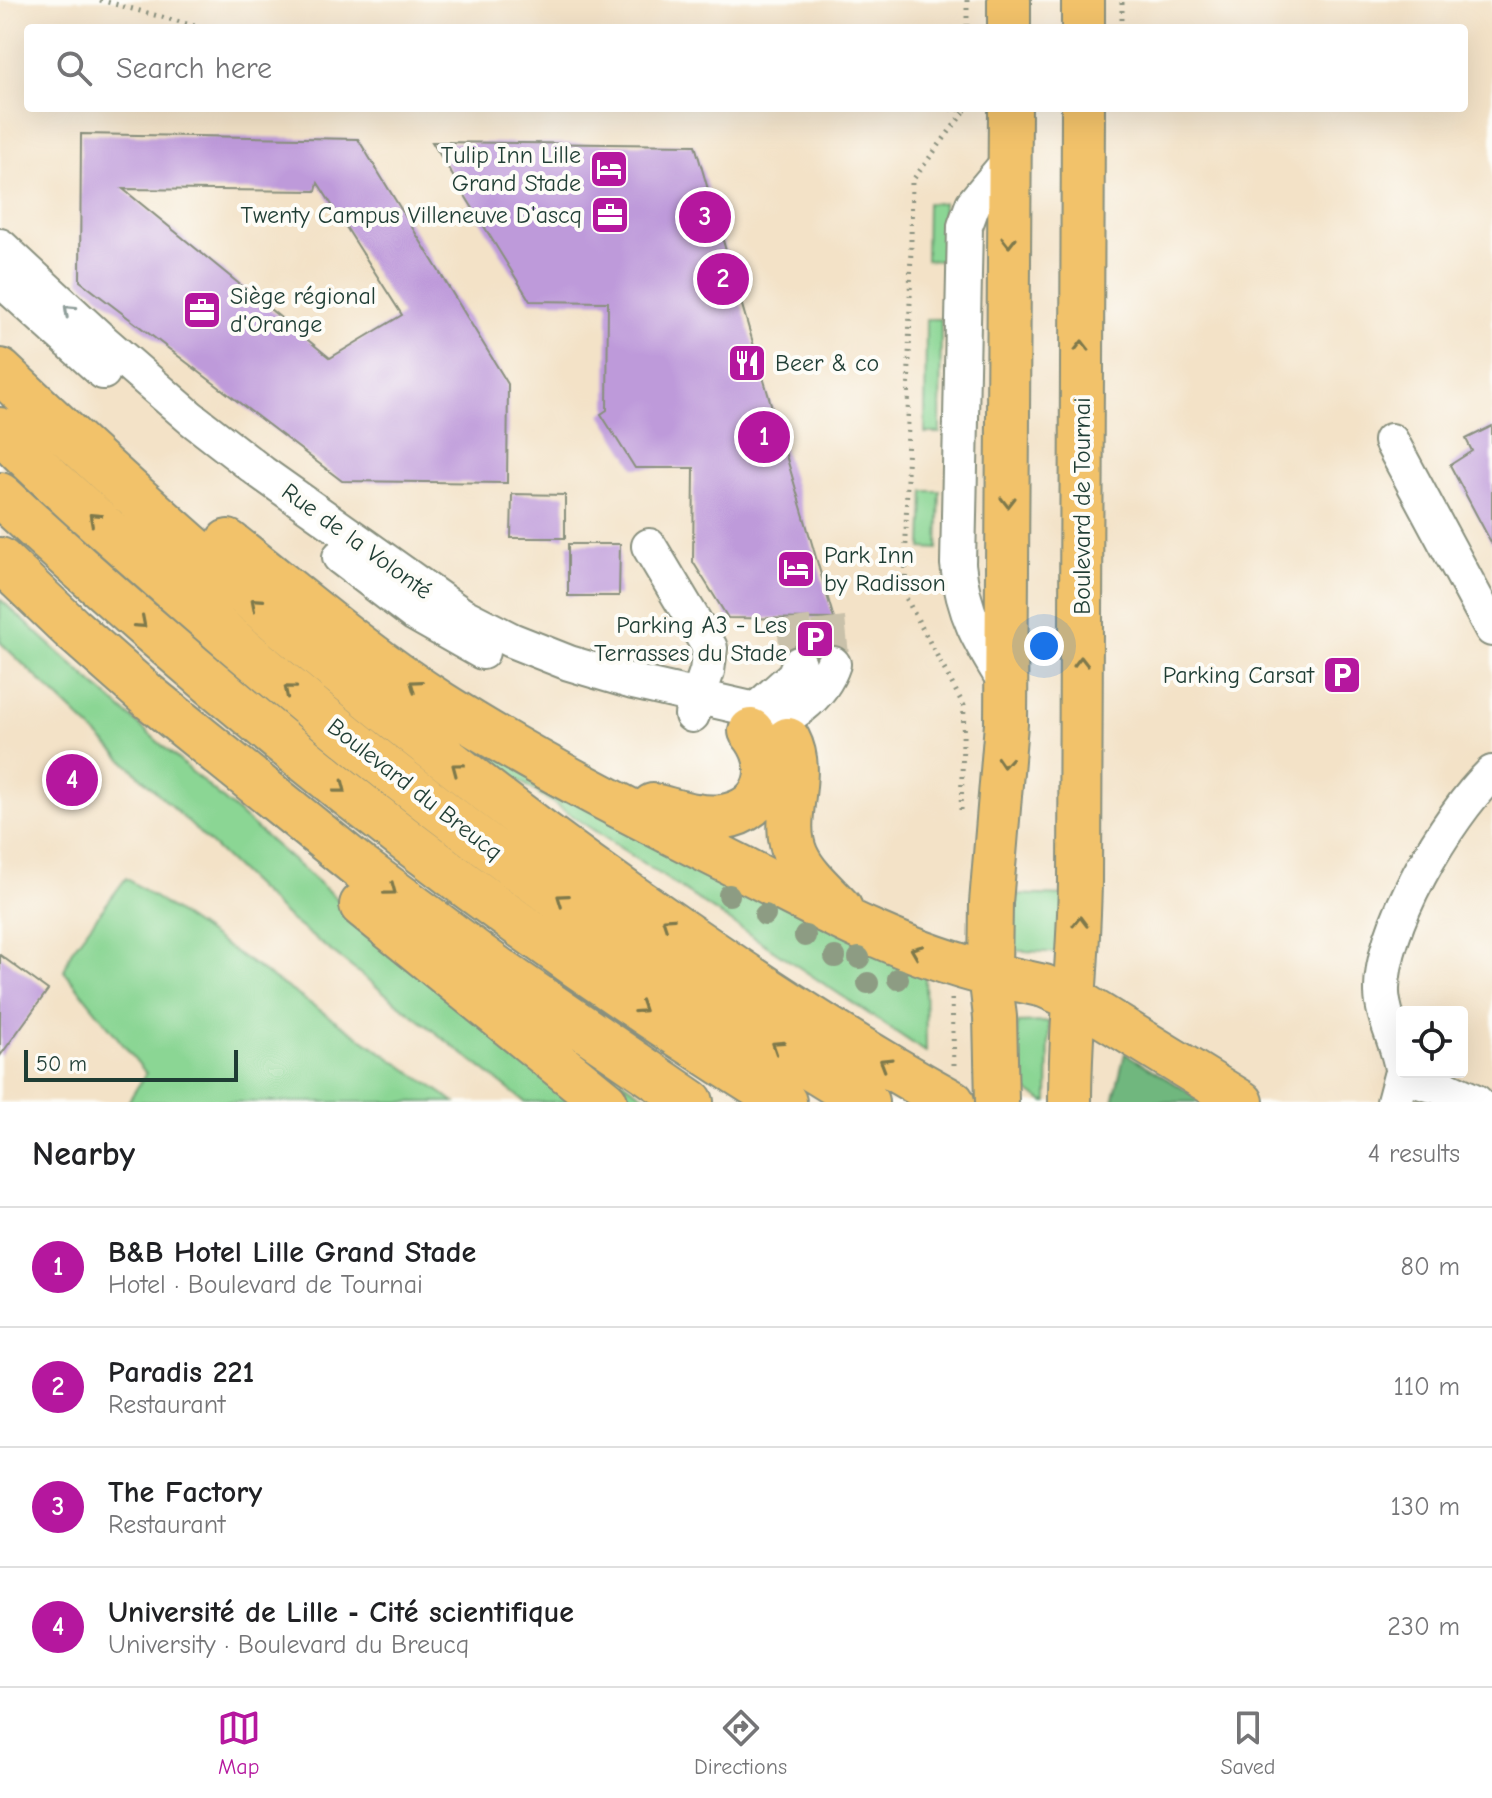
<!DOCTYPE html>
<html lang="en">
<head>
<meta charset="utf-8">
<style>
	:root { --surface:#fff; --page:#f2f2f2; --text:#202124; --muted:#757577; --line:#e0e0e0; --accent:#b5179e }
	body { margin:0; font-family:"Comic Neue",sans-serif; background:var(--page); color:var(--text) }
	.controls { position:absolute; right:24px; bottom:24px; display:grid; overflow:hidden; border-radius:8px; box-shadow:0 8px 32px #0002 }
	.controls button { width:72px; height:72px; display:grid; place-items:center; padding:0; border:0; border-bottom:2px solid var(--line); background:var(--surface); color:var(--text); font:40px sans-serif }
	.scale { position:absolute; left:24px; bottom:20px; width:214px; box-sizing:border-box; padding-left:8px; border:4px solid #1f3d34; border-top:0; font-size:22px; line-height:28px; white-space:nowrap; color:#1f3d34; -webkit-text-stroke:6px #fdfcf7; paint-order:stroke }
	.you { position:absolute; left:1044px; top:646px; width:28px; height:28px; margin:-20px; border:6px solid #fff; border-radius:50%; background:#1a73e8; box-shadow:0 0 0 12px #1a73e833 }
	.badge { display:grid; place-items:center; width:52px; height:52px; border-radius:50%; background:var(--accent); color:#fff; font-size:26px; font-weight:700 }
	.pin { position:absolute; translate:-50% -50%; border:4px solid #fff; box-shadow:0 2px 8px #0006 }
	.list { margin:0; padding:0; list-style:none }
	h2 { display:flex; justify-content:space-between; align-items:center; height:104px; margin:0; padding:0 32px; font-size:34px }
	h2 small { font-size:26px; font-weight:400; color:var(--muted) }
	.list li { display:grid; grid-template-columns:52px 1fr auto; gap:24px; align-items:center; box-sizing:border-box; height:120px; padding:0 32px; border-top:2px solid var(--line) }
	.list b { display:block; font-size:30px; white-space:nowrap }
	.list p { margin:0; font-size:26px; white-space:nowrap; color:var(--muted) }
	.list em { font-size:26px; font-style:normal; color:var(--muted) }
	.icon { flex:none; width:44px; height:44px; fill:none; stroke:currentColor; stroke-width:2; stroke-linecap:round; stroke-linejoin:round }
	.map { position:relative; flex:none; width:1492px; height:1102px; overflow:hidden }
	.search { position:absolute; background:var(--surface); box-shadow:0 8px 32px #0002; left:24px; right:24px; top:24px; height:88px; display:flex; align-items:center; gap:20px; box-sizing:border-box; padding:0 28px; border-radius:8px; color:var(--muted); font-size:30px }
	.sheet { height:584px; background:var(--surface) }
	nav { display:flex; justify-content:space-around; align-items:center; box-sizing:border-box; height:112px; border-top:2px solid var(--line); background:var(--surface); font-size:22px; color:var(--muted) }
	nav a { display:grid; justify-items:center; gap:4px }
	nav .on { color:var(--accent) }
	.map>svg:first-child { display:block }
</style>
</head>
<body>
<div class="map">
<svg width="1492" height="1102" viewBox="0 0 1492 1102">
	<rect width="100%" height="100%" fill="#fdfcf7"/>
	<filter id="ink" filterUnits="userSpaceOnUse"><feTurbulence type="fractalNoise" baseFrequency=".0125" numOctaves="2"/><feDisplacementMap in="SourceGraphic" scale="16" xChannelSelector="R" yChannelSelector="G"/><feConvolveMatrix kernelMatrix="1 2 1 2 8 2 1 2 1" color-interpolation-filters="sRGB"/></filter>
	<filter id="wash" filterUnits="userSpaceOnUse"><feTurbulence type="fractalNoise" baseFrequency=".006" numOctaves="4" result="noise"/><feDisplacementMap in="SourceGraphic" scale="32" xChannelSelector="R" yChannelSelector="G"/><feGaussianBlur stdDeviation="1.8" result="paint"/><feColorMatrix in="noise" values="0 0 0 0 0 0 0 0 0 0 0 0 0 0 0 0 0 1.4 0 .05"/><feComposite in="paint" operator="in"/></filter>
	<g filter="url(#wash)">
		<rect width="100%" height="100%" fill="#f3e2c7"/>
		<!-- green -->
		<path fill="#8bd694" stroke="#558a64" stroke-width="2" d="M 927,203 L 943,203 L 942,261 L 926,260 Z
			M 926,319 L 941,319 L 940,433 L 925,433 Z
			M 924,491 L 940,491 L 938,549 L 922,548 Z
			M 0,599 C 189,772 381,941 581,1102 L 525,1102 L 287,917 L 0,642 Z
			M 479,745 L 925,969 L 926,1052 L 478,753 Z
			M 126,878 L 455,1102 L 128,1102 L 146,1073 L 64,971 L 72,950 Z
			M 1004,894 L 1069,896 L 1067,953 L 1001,950 Z
			M 1049,1022 L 1048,1102 L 1045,1102 L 1018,1086 L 1017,1023 Z
			M 553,1034 L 654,1102 L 625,1102 Z"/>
		<!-- forest -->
		<path fill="#70b77e" stroke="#487a59" stroke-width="2" d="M 1125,1053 L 1205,1102 L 1113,1102 Z"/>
		<g id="blocks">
			<!-- building -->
			<path fill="#be9ada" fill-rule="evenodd" d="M 81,134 L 358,139 L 508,384 L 507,483 L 342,481 L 80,281 ZM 318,183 L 402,315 L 330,358 L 123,189 L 316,191 Z
				M 432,142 L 695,145 L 834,619 L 728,618 L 693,562 L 694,468 L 635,468 L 601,414 L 607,410 L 608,302 L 530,301 Z
				M 1492,426 L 1492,544 L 1450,465 L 1472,451 L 1466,439 Z
				M 512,494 L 565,495 L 565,538 L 511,538 Z
				M 568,544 L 620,544 L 619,596 L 568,596 Z
				M 0,955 L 48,990 L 0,1056 Z"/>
		</g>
	</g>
	<g filter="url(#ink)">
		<use href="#blocks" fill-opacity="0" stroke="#89907e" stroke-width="2"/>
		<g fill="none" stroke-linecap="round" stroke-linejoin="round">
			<!-- minor-tunnel -->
			<path stroke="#c9c1aa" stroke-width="34" stroke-dasharray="34 17" stroke-linecap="butt" d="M 793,619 L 799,664
				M 828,619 L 833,664"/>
			<!-- minor casing -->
			<g stroke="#89907e" stroke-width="38">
				<path id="minor" d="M 0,246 L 98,337 L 191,418 L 262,473 L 462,615 L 511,640 L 569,663 L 633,682 L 756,710 L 777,725
					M 0,279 L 103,372
					M 1391,441 L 1492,629
					M 649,546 L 710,648 L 707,671 L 692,715
					M 340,557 L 415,614 L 482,652
					M 1007,685 C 981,643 963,615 958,564 L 965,226 L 973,204 L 1010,160
					M 755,730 C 787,722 822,697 833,664
					M 751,731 L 756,710 L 794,676 L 799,664
					M 1402,1069 C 1398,1042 1383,1019 1382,993 C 1380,929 1447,816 1492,773
					M 1422,1082 L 1448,1089 L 1476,1102
					M 1394,1102 L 1402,1072"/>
			</g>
			<!-- major casing -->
			<g stroke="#89907e" stroke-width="46">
				<path id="major" d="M 1009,0 L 1009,28
					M 1083,0 L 1083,28
					M 990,974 L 1044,986 L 1076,1000 L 1242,1102
					M 997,1102 L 995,1017 L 990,974 L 991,903 L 1006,724 L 1010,108
					M 1070,1102 C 1070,1028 1079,955 1080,881 L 1083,108"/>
			</g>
			<!-- highway casing -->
			<g stroke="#89907e" stroke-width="48">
				<path id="highway" d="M 0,371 C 214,574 438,765 681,931 C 769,992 859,1051 952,1102
					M 0,430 C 60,490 124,545 187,601 C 398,787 625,957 866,1102
					M 0,495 C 242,720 502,928 784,1102
					M 228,542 C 298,597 366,656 441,704 C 537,765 638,816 740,867 C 820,908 902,953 990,974
					M 0,560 L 71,628 L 148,696 L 361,868 L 499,970 L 691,1102
					M 788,740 C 807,776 779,818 796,856 C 805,876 825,893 840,909
					M 653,806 C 675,811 699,820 722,817 C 769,810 780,765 751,731
					M 362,905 L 605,1102"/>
			</g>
			<!-- path -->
			<path stroke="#89907e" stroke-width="5" stroke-dasharray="2 6" stroke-linecap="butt" d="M 100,0 L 202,28
				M 967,0 L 967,28
				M 1122,28 L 1122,0
				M 942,108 L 967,110
				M 961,810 L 964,706 L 905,596 L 912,181 L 967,108
				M 952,999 L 954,1065"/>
			<!-- minor -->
			<use href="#minor" stroke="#fff" stroke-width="34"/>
			<!-- major -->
			<use href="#major" stroke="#f2c26a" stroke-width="42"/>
			<!-- highway -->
			<use href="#highway" stroke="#f2c26a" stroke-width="44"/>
		</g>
		<!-- trees -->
		<g fill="#8d9c83">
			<circle cx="729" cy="895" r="11"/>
			<circle cx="765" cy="915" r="11"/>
			<circle cx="805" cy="936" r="11"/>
			<circle cx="835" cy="957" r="11"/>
			<circle cx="859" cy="958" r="11"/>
			<circle cx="898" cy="979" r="11"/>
			<circle cx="868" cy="983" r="11"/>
		</g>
		<!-- one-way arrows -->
		<defs><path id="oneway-chevron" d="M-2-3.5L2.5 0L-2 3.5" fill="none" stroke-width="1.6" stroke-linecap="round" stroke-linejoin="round" transform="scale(2)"/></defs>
		<g stroke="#7e794c">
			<use href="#oneway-chevron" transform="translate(1009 242) rotate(90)"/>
			<use href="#oneway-chevron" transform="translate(1082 346) rotate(-90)"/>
			<use href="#oneway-chevron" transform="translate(1008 502) rotate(90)"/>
			<use href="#oneway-chevron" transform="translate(94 518) rotate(-138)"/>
			<use href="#oneway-chevron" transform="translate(256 603) rotate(-139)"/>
			<use href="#oneway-chevron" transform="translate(141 623) rotate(41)"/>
			<use href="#oneway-chevron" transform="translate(1081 662) rotate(-90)"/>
			<use href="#oneway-chevron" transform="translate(415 685) rotate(-144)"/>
			<use href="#oneway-chevron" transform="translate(289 690) rotate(-140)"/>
			<use href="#oneway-chevron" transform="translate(1004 762) rotate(94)"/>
			<use href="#oneway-chevron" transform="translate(457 768) rotate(-143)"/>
			<use href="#oneway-chevron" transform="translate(341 788) rotate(38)"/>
			<use href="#oneway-chevron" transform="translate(391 890) rotate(37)"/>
			<use href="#oneway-chevron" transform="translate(562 899) rotate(-145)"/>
			<use href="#oneway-chevron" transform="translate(667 922) rotate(-146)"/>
			<use href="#oneway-chevron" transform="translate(1080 922) rotate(-89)"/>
			<use href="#oneway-chevron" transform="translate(916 951) rotate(-158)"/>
			<use href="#oneway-chevron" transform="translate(641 1008) rotate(33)"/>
			<use href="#oneway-chevron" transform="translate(777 1046) rotate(-147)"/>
			<use href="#oneway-chevron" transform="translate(885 1063) rotate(-149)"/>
		</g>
		<use stroke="#8f9e9a" href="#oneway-chevron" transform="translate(69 310) rotate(-137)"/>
	</g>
	<!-- icons -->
	<defs>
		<g id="hotel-square" transform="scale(2)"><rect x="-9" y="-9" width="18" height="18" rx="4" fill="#b5179e" stroke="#fdfcf7"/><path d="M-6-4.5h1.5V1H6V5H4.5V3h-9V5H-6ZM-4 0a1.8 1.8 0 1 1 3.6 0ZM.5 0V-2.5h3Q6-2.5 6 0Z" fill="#fff"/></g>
		<g id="office-square" transform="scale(2)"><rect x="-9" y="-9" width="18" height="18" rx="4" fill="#b5179e" stroke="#fdfcf7"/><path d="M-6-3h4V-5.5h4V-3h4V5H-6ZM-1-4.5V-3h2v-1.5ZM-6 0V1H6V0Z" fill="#fff"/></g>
		<g id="restaurant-square" transform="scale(2)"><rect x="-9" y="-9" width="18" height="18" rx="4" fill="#b5179e" stroke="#fdfcf7"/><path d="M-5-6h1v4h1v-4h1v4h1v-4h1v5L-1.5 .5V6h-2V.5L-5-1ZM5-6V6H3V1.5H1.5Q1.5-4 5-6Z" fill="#fff"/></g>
		<g id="parking-square" transform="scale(2)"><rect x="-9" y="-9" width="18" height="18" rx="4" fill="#b5179e" stroke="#fdfcf7"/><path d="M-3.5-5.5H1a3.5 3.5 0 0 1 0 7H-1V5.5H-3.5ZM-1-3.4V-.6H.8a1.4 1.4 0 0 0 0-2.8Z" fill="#fff"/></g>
	</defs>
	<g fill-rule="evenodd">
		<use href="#hotel-square" x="609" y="169"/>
		<use href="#office-square" x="610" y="215"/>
		<use href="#office-square" x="202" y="310"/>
		<use href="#restaurant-square" x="747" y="363"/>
		<use href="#hotel-square" x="796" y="569"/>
		<use href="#parking-square" x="815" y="639"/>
		<use href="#parking-square" x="1342" y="675"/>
	</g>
	<g text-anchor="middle" stroke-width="8" stroke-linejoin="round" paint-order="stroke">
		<!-- poi labels -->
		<g font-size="24" fill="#1f3d34" stroke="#fdfcf7" text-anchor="end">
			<text x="581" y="163">Tulip Inn Lille<tspan x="581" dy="28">Grand Stade</tspan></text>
			<text x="582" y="223">Twenty Campus Villeneuve D'ascq</text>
			<text x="230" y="304" text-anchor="start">Siège régional<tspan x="230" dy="28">d'Orange</tspan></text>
			<text x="775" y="371" text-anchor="start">Beer &amp; co</text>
			<text x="824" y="563" text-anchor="start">Park Inn<tspan x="824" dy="28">by Radisson</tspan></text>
			<text x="787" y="633">Parking A3 - Les<tspan x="787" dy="28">Terrasses du Stade</tspan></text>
			<text x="1314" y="683">Parking Carsat</text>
		</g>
		<!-- street labels -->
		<g font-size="24" fill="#1f3d34" stroke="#fdfcf7">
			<text transform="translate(1082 506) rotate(-90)" y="8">Boulevard de Tournai</text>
			<text transform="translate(357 541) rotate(36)" y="8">Rue de la Volonté</text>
			<text transform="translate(415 789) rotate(38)" y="8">Boulevard du Breucq</text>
		</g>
	</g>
</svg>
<div class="controls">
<button><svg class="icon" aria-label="locate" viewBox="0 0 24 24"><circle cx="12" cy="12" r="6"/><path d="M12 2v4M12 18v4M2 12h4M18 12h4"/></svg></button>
</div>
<div class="scale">50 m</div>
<div class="you"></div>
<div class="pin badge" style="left:764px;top:437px">1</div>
<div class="pin badge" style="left:723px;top:279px">2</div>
<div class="pin badge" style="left:705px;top:217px">3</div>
<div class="pin badge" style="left:72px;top:780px">4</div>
<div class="search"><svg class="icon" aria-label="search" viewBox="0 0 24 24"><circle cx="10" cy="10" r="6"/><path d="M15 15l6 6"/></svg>Search here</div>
</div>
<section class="sheet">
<h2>Nearby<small>4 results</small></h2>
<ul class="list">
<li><span class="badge">1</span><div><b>B&amp;B Hotel Lille Grand Stade</b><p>Hotel · Boulevard de Tournai</p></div><em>80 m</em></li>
<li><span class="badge">2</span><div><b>Paradis 221</b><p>Restaurant</p></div><em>110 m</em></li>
<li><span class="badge">3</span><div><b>The Factory</b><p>Restaurant</p></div><em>130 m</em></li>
<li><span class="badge">4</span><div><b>Université de Lille ‐ Cité scientifique</b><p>University · Boulevard du Breucq</p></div><em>230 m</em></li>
</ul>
</section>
<nav>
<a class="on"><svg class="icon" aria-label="map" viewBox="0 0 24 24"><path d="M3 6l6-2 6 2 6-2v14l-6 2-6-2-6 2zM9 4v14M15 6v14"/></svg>Map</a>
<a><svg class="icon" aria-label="directions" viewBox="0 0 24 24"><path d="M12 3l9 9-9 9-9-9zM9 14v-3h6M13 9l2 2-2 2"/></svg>Directions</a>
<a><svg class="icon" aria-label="saved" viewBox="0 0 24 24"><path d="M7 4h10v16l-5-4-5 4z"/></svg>Saved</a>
</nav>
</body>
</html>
